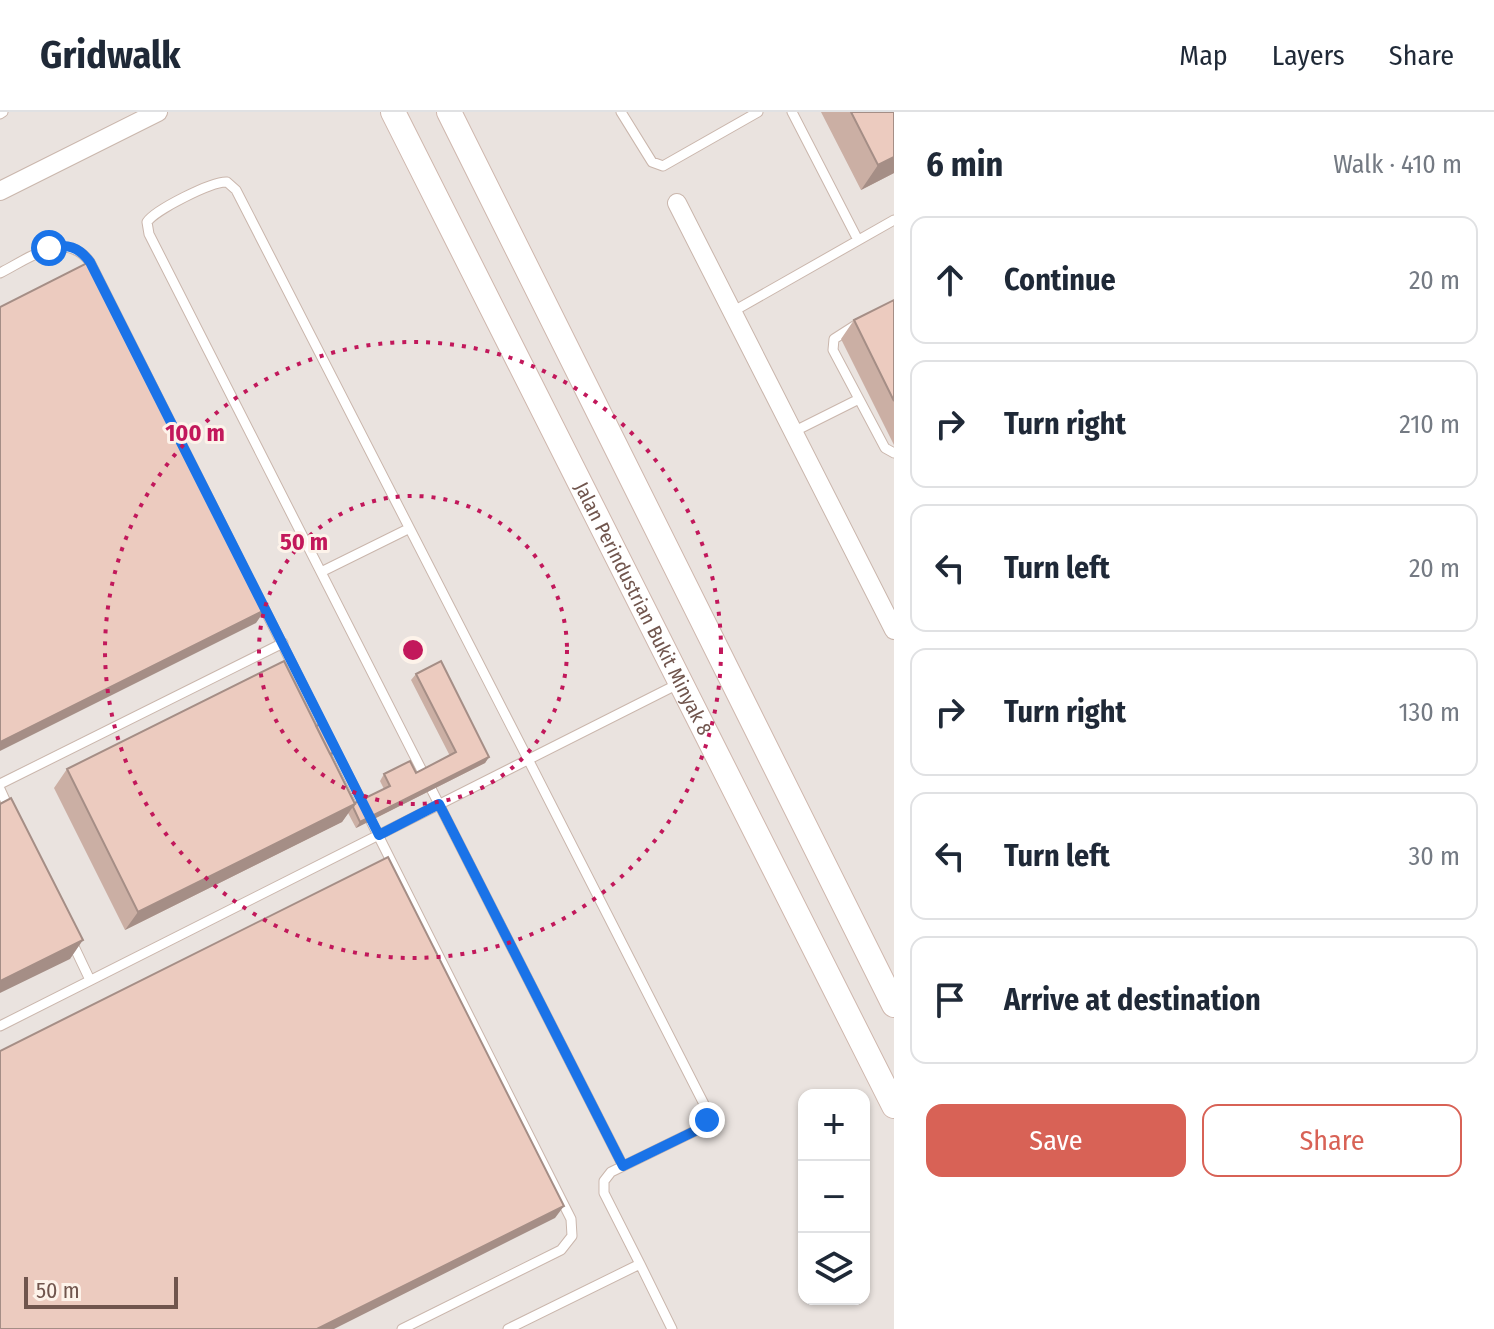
<!DOCTYPE html>
<html lang="en">
<head>
<meta charset="utf-8">
<style>
	:root { --surface:#fff; --page:#f6f6f7; --text:#1f2937; --muted:#747a83; --line:#e0e1e3; --accent:#d86256 }
	body { margin:0; font-family:"Fira Sans Condensed",sans-serif; background:var(--page); color:var(--text) }
	.controls { position:absolute; right:24px; bottom:24px; display:grid; overflow:hidden; border-radius:16px; box-shadow:0 2px 6px #0004 }
	.controls button { width:72px; height:72px; display:grid; place-items:center; padding:0; border:0; border-bottom:2px solid var(--line); background:var(--surface); color:var(--text); font:40px sans-serif }
	.scale { position:absolute; left:24px; bottom:20px; width:154px; box-sizing:border-box; padding-left:8px; border:4px solid #70554d; border-top:0; font-size:22px; line-height:28px; white-space:nowrap; color:#70554d; -webkit-text-stroke:6px #fdf3ea; paint-order:stroke }
	.stop { position:absolute; width:24px; height:24px; margin:-18px; border:6px solid #1a73e8; border-radius:50%; background:#fff }
	.stop.end { background:#1a73e8; border-color:#fff; box-shadow:0 2px 8px #0008 }
	.list { margin:0; padding:0; list-style:none }
	h2 { display:flex; justify-content:space-between; align-items:center; height:104px; margin:0; padding:0 32px; font-size:34px }
	h2 small { font-size:26px; font-weight:400; color:var(--muted) }
	.list li { display:grid; grid-template-columns:52px 1fr auto; gap:24px; align-items:center; box-sizing:border-box; height:128px; margin:0 16px 16px; padding:0 16px; border:2px solid var(--line); border-radius:16px }
	.list b { display:block; font-size:30px; white-space:nowrap }
	.list em { font-size:26px; font-style:normal; color:var(--muted) }
	.actions { display:flex; gap:16px; padding:24px 32px }
	.actions a { flex:1; padding:18px 0; border:2px solid var(--accent); border-radius:16px; text-align:center; font-size:28px; color:var(--accent) }
	.actions .main { background:var(--accent); color:#fff }
	.icon { flex:none; width:44px; height:44px; fill:none; stroke:currentColor; stroke-width:2; stroke-linecap:round; stroke-linejoin:round }
	.map { position:relative; flex:none; width:894px; height:1217px; overflow:hidden }
	header { display:flex; align-items:center; gap:48px; box-sizing:border-box; height:112px; padding:0 40px; background:var(--surface); border-bottom:2px solid var(--line) }
	header strong { font-size:38px }
	nav { display:flex; gap:44px; margin-inline-start:auto; font-size:28px }
	main { display:flex }
	aside { flex:1; background:var(--surface) }
	.map>svg:first-child { display:block }
</style>
</head>
<body>
<header>
<strong>Gridwalk</strong>
<nav><a>Map</a><a>Layers</a><a>Share</a></nav>
</header>
<main>
<div class="map">
<svg width="894" height="1217" viewBox="0 0 894 1217">
	<rect width="100%" height="100%" fill="#faefe5"/>
	<!-- industrial -->
	<path fill="#eae3df" fill-rule="evenodd" d="M 0,0 L 894,0 L 894,1217 L 0,1217 ZM 804,983 L 864,983 L 864,1187 L 804,1187 Z"/>
	<g fill="none" stroke-linecap="round" stroke-linejoin="round">
		<!-- lane casing -->
		<g stroke="#cab6ac" stroke-width="11">
			<path id="lane" d="M 621,0 L 652,50 L 663,54 L 758,0
				M 792,0 L 858,128
				M 0,2 L 3,0
				M 0,161 C 28,147 65,117 90,150 L 571,1107 L 572,1124 L 561,1138 L 402,1217
				M 732,200 L 894,108
				M 859,211 L 834,227 L 833,238 L 885,336 L 894,341
				M 793,320 L 859,287
				M 321,460 L 408,417
				M 0,672 L 283,531
				M 0,677 L 10,699
				M 71,828 L 90,868
				M 0,914 L 678,572
				M 623,1054 L 149,122 L 147,110 C 155,98 212,69 227,70 L 236,78 C 392,385 551,689 706,996 L 707,1008 L 699,1017 L 611,1060 L 604,1069 L 604,1081 L 640,1152
				M 508,1217 L 640,1152 L 672,1217"/>
		</g>
		<!-- street casing -->
		<g stroke="#cab6ac" stroke-width="20">
			<path id="street" d="M 0,79 L 158,0
				M 677,91 L 894,518"/>
		</g>
		<!-- secondary casing -->
		<g stroke="#cfb7ad" stroke-width="26">
			<g id="secondary">
				<path id="s1" d="M 393,0 L 894,994"/>
				<path d="M 449,0 L 894,893"/>
			</g>
		</g>
		<!-- lane -->
		<use href="#lane" stroke="#fff" stroke-width="9"/>
		<!-- street -->
		<use href="#street" stroke="#fff" stroke-width="18"/>
		<!-- secondary -->
		<use href="#secondary" stroke="#fff" stroke-width="24"/>
	</g>
	<!-- wall -->
	<path fill="#cbafa4" d="M 821,0 L 894,0 L 894,61 L 861,78 Z
		M 894,188 L 894,333 L 841,227 L 854,208 Z
		M 416,562 L 489,645 L 485,651 L 356,716 L 348,701 L 342,710 L 125,818 L 54,676 L 67,657 L 316,614 L 335,640 L 332,645 L 355,691 L 384,677 L 380,669 L 384,662 L 416,661 L 450,644 L 411,568 Z"/>
	<!-- shaded-wall -->
	<path fill="#a58e86" d="M 894,45 L 894,61 L 861,78 L 878,53 Z
		M 265,498 L 256,511 L 0,639 L 0,630 Z
		M 489,645 L 485,651 L 356,716 L 360,710 Z
		M 355,692 L 342,710 L 125,818 L 138,800 Z
		M 83,828 L 70,847 L 0,881 L 0,869 Z
		M 564,1094 L 555,1106 L 334,1217 L 317,1217 Z"/>
	<!-- building -->
	<path fill="#eccbbf" stroke="#a58e86" stroke-width="2" d="M 851,0 L 894,0 L 894,45 L 878,53 Z
		M 89,150 L 265,498 L 0,630 L 0,195 Z
		M 894,188 L 894,289 L 854,208 Z
		M 284,549 L 355,692 L 138,800 L 67,657 Z
		M 441,549 L 489,645 L 360,710 L 353,695 L 355,691 L 390,674 L 384,662 L 410,649 L 416,661 L 456,640 L 416,562 Z
		M 321,612 L 335,640 L 330,642 L 316,614 Z
		M 11,686 L 83,828 L 0,869 L 0,692 Z
		M 388,745 L 564,1094 L 317,1217 L 0,1217 L 0,939 Z"/>
	<g fill="none" stroke-linecap="round" stroke-linejoin="round">
		<!-- route -->
		<path stroke="#1a73e8" stroke-width="10" d="M 49,136 C 67,131 79,135 90,150 L 379,723 L 439,692 L 623,1054 L 699,1017 L 707,1008"/>
	</g>
	<!-- distance rings -->
	<g fill="none" stroke="#c2185b" stroke-width="4" stroke-dasharray="4 8">
		<circle cx="413" cy="538" r="154"/>
		<circle cx="413" cy="538" r="308"/>
	</g>
	<g text-anchor="middle" stroke-width="6" stroke-linejoin="round" paint-order="stroke">
		<!-- street labels -->
		<g font-size="20" fill="#70554d" stroke="#fdf3ea">
			<text dy="7" stroke="none"><textPath href="#s1" startOffset="556">Jalan Perindustrian Bukit Minyak 8</textPath></text>
		</g>
	</g>
	<circle cx="413" cy="538" r="12" fill="#c2185b" stroke="#fdf3ea" stroke-width="4"/>
	<g font-size="24" text-anchor="middle" font-weight="bold" fill="#c2185b" stroke="#fdf3ea" stroke-width="6" stroke-linejoin="round" paint-order="stroke">
		<text x="195" y="329">100 m</text>
		<text x="304" y="438">50 m</text>
	</g>
</svg>
<div class="controls">
<button>+</button>
<button>−</button>
<button><svg class="icon" aria-label="layers" viewBox="0 0 24 24"><path d="M12 4l9 5-9 5-9-5zM3 14l9 5 9-5"/></svg></button>
</div>
<div class="scale">50 m</div>
<div class="stop" style="left:49px;top:136px"></div>
<div class="stop end" style="left:707px;top:1008px"></div>
</div>
<aside>
<h2>6 min<small>Walk · 410 m</small></h2>
<ul class="list">
<li><svg class="icon" aria-label="ahead" viewBox="0 0 24 24"><path d="M12 20V5M6 11l6-6 6 6"/></svg><div><b>Continue</b></div><em>20 m</em></li>
<li><svg class="icon" aria-label="right" viewBox="0 0 24 24"><path d="M7 20v-9h11M14 6l5 5-5 5"/></svg><div><b>Turn right</b></div><em>210 m</em></li>
<li><svg class="icon" aria-label="left" viewBox="0 0 24 24"><path d="M17 20v-9H6M10 6l-5 5 5 5"/></svg><div><b>Turn left</b></div><em>20 m</em></li>
<li><svg class="icon" aria-label="right" viewBox="0 0 24 24"><path d="M7 20v-9h11M14 6l5 5-5 5"/></svg><div><b>Turn right</b></div><em>130 m</em></li>
<li><svg class="icon" aria-label="left" viewBox="0 0 24 24"><path d="M17 20v-9H6M10 6l-5 5 5 5"/></svg><div><b>Turn left</b></div><em>30 m</em></li>
<li><svg class="icon" aria-label="arrive" viewBox="0 0 24 24"><path d="M6 21V4h12l-3 4 3 4H6"/></svg><div><b>Arrive at destination</b></div></li>
</ul>
<div class="actions"><a class="main">Save</a><a>Share</a></div>
</aside>
</main>
</body>
</html>
